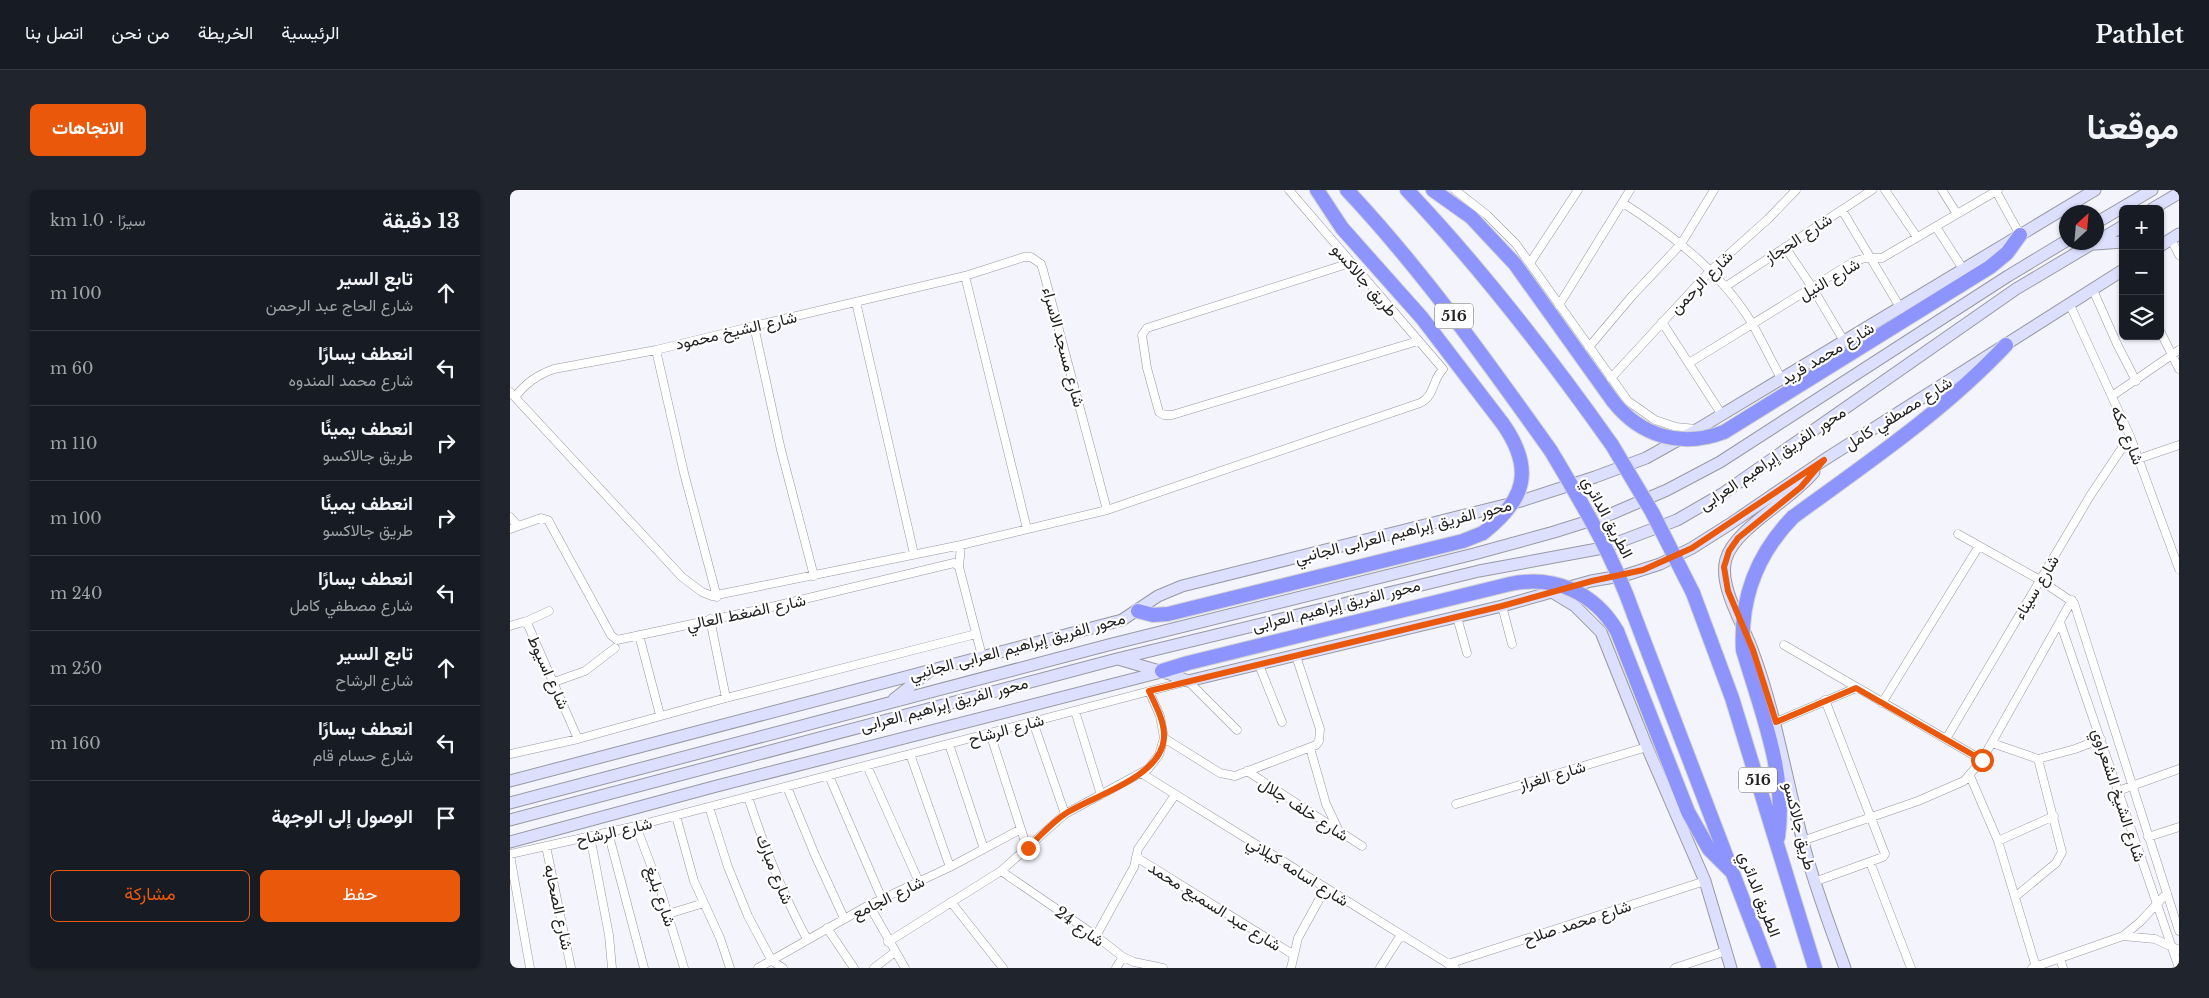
<!DOCTYPE html>
<html lang="ar">
<head>
<meta charset="utf-8">
<style>
	:root { --surface:#171b24; --page:#20242c; --text:#f1f3f6; --muted:#9ea1a6; --line:#363941; --accent:#ea580c }
	body { margin:0; font-family:"Libre Baskerville",Vazirmatn,serif; background:var(--page); color:var(--text); direction:rtl }
	.controls { position:absolute; right:15px; top:15px; display:grid; overflow:hidden; border-radius:8px; box-shadow:0 1px 4px #0004 }
	.controls button { width:45px; height:45px; display:grid; place-items:center; padding:0; border:0; border-bottom:1px solid var(--line); background:var(--surface); color:var(--text); font:25px sans-serif }
	.compass { position:absolute; left:1549px; top:15px; width:45px; height:45px; border-radius:50%; background:var(--surface); box-shadow:0 1px 4px #0004; rotate:26deg }
	.stop { position:absolute; width:15px; height:15px; margin:-11px; border:4px solid #ea580c; border-radius:50%; background:#fff }
	.stop.end { background:#ea580c; border-color:#fff; box-shadow:0 1px 5px #0008 }
	.list { margin:0; padding:0; list-style:none }
	h2 { display:flex; justify-content:space-between; align-items:center; height:65px; margin:0; padding:0 20px; font-size:21px }
	h2 small { font-size:16px; font-weight:400; color:var(--muted) }
	.list li { display:grid; grid-template-columns:32px 1fr auto; gap:15px; align-items:center; box-sizing:border-box; height:75px; padding:0 20px; border-top:1px solid var(--line) }
	.list b { display:block; font-size:19px; white-space:nowrap }
	.list p { margin:0; font-size:16px; white-space:nowrap; color:var(--muted) }
	.list em { font-size:16px; font-style:normal; color:var(--muted) }
	.actions { display:flex; gap:10px; padding:15px 20px }
	.actions a { flex:1; padding:11px 0; border:1px solid var(--accent); border-radius:8px; text-align:center; font-size:18px; color:var(--accent) }
	.actions .main { background:var(--accent); color:#fff }
	.icon { flex:none; width:28px; height:28px; fill:none; stroke:currentColor; stroke-width:2; stroke-linecap:round; stroke-linejoin:round }
	.map { position:relative; flex:none; width:1669px; height:778px; overflow:hidden; direction:ltr; border-radius:8px }
	header { display:flex; align-items:center; gap:30px; box-sizing:border-box; height:70px; padding:0 25px; background:var(--surface); border-bottom:1px solid var(--line) }
	header strong { font-size:24px }
	nav { display:flex; gap:28px; margin-inline-start:auto; font-size:18px }
	.intro { display:flex; align-items:center; justify-content:space-between; box-sizing:border-box; height:120px; padding:0 30px }
	h1 { margin:0; font-size:35px }
	.button { padding:12px 22px; border-radius:8px; background:var(--accent); color:#fff; font-size:18px; font-weight:700 }
	main { display:flex; gap:30px; padding:0 30px }
	aside { flex:1; background:var(--surface); border-radius:8px; box-shadow:0 1px 4px #0004 }
	.map>svg:first-child { display:block }
</style>
</head>
<body>
<header>
<strong>Pathlet</strong>
<nav><a>الرئيسية</a><a>الخريطة</a><a>من نحن</a><a>اتصل بنا</a></nav>
</header>
<div class="intro"><h1>موقعنا</h1><a class="button">الاتجاهات</a></div>
<main>
<div class="map">
<svg width="1669" height="778" viewBox="0 0 1669 778">
	<rect width="100%" height="100%" fill="#f3f4fc"/>
	<g fill="none" stroke-linecap="round" stroke-linejoin="round">
		<!-- street casing -->
		<g stroke="#9899a0" stroke-width="9">
			<path id="street" d="M 945,0 L 977,25 L 1006,54 L 1118,211 L 1145,230 L 1166,237 L 1186,239
				M 1375,0 L 1407,47
				M 1432,0 L 1447,24
				M 1486,1 L 1510,45
				M 1113,13 C 1163,45 1212,83 1243,135 C 1253,153 1262,172 1272,190
				M 1332,20 L 1391,119
				M 1426,37 L 1453,79
				M 1661,49 L 1669,65
				M 1275,57 L 1302,97 L 1334,151
				M 840,73 L 637,138 L 632,145 L 637,178 L 649,222 L 654,225 L 662,225 L 908,151
				M 1020,73 L 1068,0
				M 455,86 L 517,339
				M 1215,97 L 1362,0
				M 1583,100 L 1607,154 L 1626,191
				M 346,112 L 404,364
				M 1049,115 L 1120,0
				M 1560,115 L 1620,246 L 1669,379
				M 1152,132 L 1212,225
				M 244,136 L 271,260 L 304,386
				M 1650,141 L 1669,179
				M 1079,157 L 1122,106 L 1171,54 L 1204,0
				M 146,160 L 174,283 L 207,407
				M 1179,173 L 1345,71 L 1356,68 L 1372,68 L 1488,0
				M 1101,188 L 1200,81 L 1258,29 L 1286,0
				M 0,202 L 172,387 L 192,402 L 202,406 L 451,355 L 597,320 L 910,213 C 925,206 922,190 933,179 L 779,0
				M 1602,206 L 1669,160
				M 5,207 C 16,193 27,185 44,179 L 146,160 L 244,136 L 455,86 L 514,67 L 521,67 L 531,74 L 533,80 L 597,320
				M 1628,269 L 1669,255
				M 0,327 L 8,336
				M 0,339 L 31,328 L 38,330 L 101,445 L 107,450 L 257,418 L 444,373 L 449,377 L 472,466
				M 1448,344 L 1530,390 L 1564,413 L 1669,741
				M 449,377 L 451,355
				M 992,416 L 1002,454
				M 947,427 L 957,463
				M 200,429 L 216,508
				M 15,432 L 39,421
				M 1550,432 L 1669,778
				M 0,436 L 13,432 L 18,435 L 68,549
				M 129,445 L 150,525
				M 1274,455 L 1472,570
				M 749,475 L 772,532
				M 44,492 L 75,481 L 105,458
				M 1372,513 L 1469,356
				M 565,521 L 591,605
				M 523,532 L 555,624
				M 1266,532 L 1346,498
				M 480,543 L 517,658
				M 654,548 L 710,583 L 725,586 L 806,555 L 809,551 L 810,539 L 786,466
				M 1436,549 L 1580,306 L 1620,246
				M 1482,553 L 1528,569 L 1565,559 L 1591,549
				M 439,554 L 474,659
				M 800,558 L 816,614 L 829,641
				M 0,564 L 68,549 L 216,508 L 466,444
				M 400,564 L 440,677
				M 357,576 L 409,692
				M 737,581 L 852,656
				M 631,583 L 945,778
				M 319,586 L 372,709
				M 1460,586 L 1488,651 L 1526,777
				M 277,597 L 305,665 L 334,728
				M 1608,601 L 1669,579
				M 238,607 C 254,656 272,703 297,749
				M 946,614 L 1137,557
				M 199,617 L 218,677 L 238,726 L 262,771 L 273,778
				M 166,626 L 184,691 L 210,748 L 220,778
				M 126,636 L 151,702 L 174,778
				M 98,642 L 134,778
				M 80,646 L 99,745 L 102,778
				M 1638,647 L 1669,637
				M 1292,651 L 1408,611 L 1454,591 L 1472,570 L 1562,410
				M 1488,651 L 1544,626
				M 36,656 L 61,778
				M 0,664 L 126,636 L 678,491 L 727,540
				M 0,665 L 20,778
				M 626,667 L 784,765
				M 1360,672 L 1401,778
				M 491,681 L 586,746 L 613,767 L 624,772 L 653,778
				M 1304,692 L 1373,667 L 1375,664 L 1315,510
				M 1505,707 L 1546,673 L 1552,662 L 1528,569
				M 441,712 L 493,778
				M 359,715 L 395,778
				M 158,724 L 194,713
				M 317,738 L 344,778
				M 586,746 L 624,677 L 628,659 L 665,605
				M 1613,746 L 1645,749 L 1669,760
				M 378,752 L 491,681 L 555,624 L 638,579 L 649,565 L 654,548 L 650,526 L 639,501
				M 1550,768 L 1553,778
				M 938,774 L 1195,691
				M 248,778 L 359,715 L 440,677 L 511,639
				M 364,778 L 385,762
				M 606,778 L 613,767
				M 781,778 L 788,748 L 815,699
				M 870,778 L 891,745
				M 1165,778 L 1216,761
				M 1522,778 L 1613,746 L 1630,732 L 1657,703"/>
		</g>
		<!-- secondary casing -->
		<g stroke="#9899a0" stroke-width="13">
			<path id="secondary" d="M 1642,19 L 1669,3
				M 1586,33 L 1642,0
				M 1586,52 L 1613,36
				M 1585,54 L 1613,52
				M 1650,56 L 1669,44
				M 1304,282 C 1282,310 1225,338 1216,369 C 1208,397 1234,435 1243,462 C 1266,524 1276,589 1293,652 C 1304,695 1320,736 1335,778
				M 1042,402 L 1065,416 L 1091,442 L 1137,557 L 1195,691 L 1221,778
				M 608,469 L 660,484 L 678,491 L 992,416 L 1081,391 L 1116,385 L 1150,374 L 1182,358 L 1220,334 L 1314,270 L 1613,80
				M 384,509 L 417,483
				M 0,591 L 612,430 L 648,406 L 672,396 L 1011,311 L 1085,287 L 1136,268 L 1188,239 L 1585,0
				M 0,613 L 602,454 L 964,364 L 1044,342 L 1101,324 L 1157,300 L 1210,272 L 1498,86 L 1556,51
				M 0,630 L 607,469 L 969,381 L 1093,358 L 1167,330 L 1212,304 L 1506,99 L 1585,52
				M 0,652 L 203,597 L 651,482"/>
		</g>
		<!-- highway casing -->
		<g stroke="#d3d3d3" stroke-width="16">
			<path id="highway" d="M 807,0 L 832,38 L 912,128 L 993,234
				M 837,0 C 913,81 976,170 1041,261
				M 897,0 C 972,79 1039,166 1102,255
				M 923,0 L 961,27 L 1005,74 L 1103,211
				M 1214,242 L 1480,77 L 1497,63 L 1510,45
				M 1283,327 C 1357,273 1433,222 1496,155
				M 1183,403 L 1222,508 L 1305,778
				M 628,421 L 643,425 L 658,424 L 953,351 L 973,343
				M 1124,425 L 1259,778
				M 1107,441 L 1178,622 L 1199,659 L 1222,682
				M 1233,460 C 1251,521 1277,583 1268,647
				M 652,481 L 678,473 L 1000,394"/>
		</g>
		<!-- street -->
		<use href="#street" stroke="#fff" stroke-width="8"/>
		<!-- secondary -->
		<use href="#secondary" stroke="#dddffe" stroke-width="11"/>
		<!-- highway -->
		<use href="#highway" stroke="#8d94fd" stroke-width="14"/>
		<!-- highway-bridge casing -->
		<g stroke="#d3d3d3" stroke-width="16" stroke-linecap="butt">
			<path id="highway-bridge" d="M 1103,211 C 1131,247 1172,258 1214,242
				M 1102,255 L 1142,322 L 1183,403
				M 1041,261 C 1074,317 1102,363 1124,425
				M 973,343 C 1015,310 1025,280 993,234
				M 1000,394 C 1044,385 1084,402 1107,441
				M 1233,460 C 1230,408 1247,364 1283,327"/>
		</g>
		<!-- highway-bridge -->
		<use href="#highway-bridge" stroke="#8d94fd" stroke-width="14"/>
	</g>
	<g fill="none" stroke-linecap="round" stroke-linejoin="round">
		<!-- route -->
		<path stroke="#ea580c" stroke-width="6" d="M 518,658 C 530,646 543,631 558,622 C 586,605 652,586 654,548 C 655,532 646,516 639,501 L 992,416 L 1082,391 L 1133,380 L 1182,358 L 1314,270 L 1291,297 L 1228,348 L 1219,361 L 1214,377 L 1218,401 L 1243,460 L 1266,532 L 1346,498 L 1472,570"/>
	</g>
	<g text-anchor="middle" stroke-width="4.5" stroke-linejoin="round" paint-order="stroke">
		<!-- shield labels -->
		<g fill="#fff" stroke="#646466" stroke-width="1">
			<rect x="925" y="113.5" width="38" height="25" rx="4"/>
			<rect x="1229" y="577.5" width="38" height="25" rx="4"/>
		</g>
		<g font-size="15" font-weight="bold" fill="#222225">
			<text x="944" y="131">516</text>
			<text x="1248" y="595">516</text>
		</g>
		<!-- street labels -->
		<g font-size="16" fill="#222225" stroke="#fff">
			<text transform="translate(1288 48) rotate(-33)" y="6">شارع الحجاز</text>
			<text transform="translate(1319 89) rotate(-30)" y="6">شارع النيل</text>
			<text transform="translate(855 90) rotate(49)" y="6">طريق جالاكسو</text>
			<text transform="translate(1191 92) rotate(-45)" y="6">شارع الرحمن</text>
			<text transform="translate(226 140) rotate(-13)" y="6">شارع الشيخ محمود</text>
			<text transform="translate(554 157) rotate(75)" y="6">شارع مسجد الاسراء</text>
			<text transform="translate(1317 163) rotate(-31)" y="6">شارع محمد فريد</text>
			<text transform="translate(1388 223) rotate(-32)" y="6">شارع مصطفي كامل</text>
			<text transform="translate(1618 245) rotate(68)" y="6">شارع مكه</text>
			<text transform="translate(1262 268) rotate(-34)" y="6">محور الفريق إبراهيم العرابى</text>
			<text transform="translate(1098 327) rotate(62)" y="6">الطريق الدائري</text>
			<text transform="translate(893 341) rotate(-14)" y="6">محور الفريق إبراهيم العرابى الجانبي</text>
			<text transform="translate(1526 397) rotate(-59)" y="6">شارع سيناء</text>
			<text transform="translate(826 415) rotate(-14)" y="6">محور الفريق إبراهيم العرابى</text>
			<text transform="translate(236 422) rotate(-12)" y="6">شارع الضغط العالي</text>
			<text transform="translate(507 456) rotate(-15)" y="6">محور الفريق إبراهيم العرابى الجانبي</text>
			<text transform="translate(39 482) rotate(66)" y="6">شارع اسيوط</text>
			<text transform="translate(434 514) rotate(-15)" y="6">محور الفريق إبراهيم العرابى</text>
			<text transform="translate(496 539) rotate(-15)" y="6">شارع الرشاح</text>
			<text transform="translate(1042 585) rotate(-16)" y="6">شارع الغراز</text>
			<text transform="translate(1609 605) rotate(72)" y="6">شارع الشيخ الشعراوي</text>
			<text transform="translate(794 619) rotate(33)" y="6">شارع خلف جلال</text>
			<text transform="translate(1290 636) rotate(76)" y="6">طريق جالاكسو</text>
			<text transform="translate(104 641) rotate(-13)" y="6">شارع الرشاح</text>
			<text transform="translate(265 679) rotate(68)" y="6">شارع مبارك</text>
			<text transform="translate(788 681) rotate(32)" y="6">شارع اسامه كيلاني</text>
			<text transform="translate(1250 704) rotate(69)" y="6">الطريق الدائري</text>
			<text transform="translate(151 706) rotate(71)" y="6">شارع بليغ</text>
			<text transform="translate(378 707) rotate(-26)" y="6">شارع الجامع</text>
			<text transform="translate(705 716) rotate(32)" y="6">شارع عبد السميع محمد</text>
			<text transform="translate(49 717) rotate(78)" y="6">شارع الصحابه</text>
			<text transform="translate(1067 732) rotate(-18)" y="6">شارع محمد صلاح</text>
			<text transform="translate(570 736) rotate(36)" y="6">شارع 24</text>
		</g>
	</g>
</svg>
<div class="controls">
<button>+</button>
<button>−</button>
<button><svg class="icon" aria-label="layers" viewBox="0 0 24 24"><path d="M12 4l9 5-9 5-9-5zM3 14l9 5 9-5"/></svg></button>
</div>
<svg class="compass" viewBox="-18 -18 36 36"><path d="M0-13l5 13h-10z" fill="#e53935"/><path d="M0 13l5-13h-10z" fill="#9ea1a6"/></svg>
<div class="stop" style="left:1472px;top:570px"></div>
<div class="stop end" style="left:518px;top:658px"></div>
</div>
<aside>
<h2>13 دقيقة<small>سيرًا · 1.0 km</small></h2>
<ul class="list">
<li><svg class="icon" aria-label="ahead" viewBox="0 0 24 24"><path d="M12 20V5M6 11l6-6 6 6"/></svg><div><b>تابع السير</b><p>شارع الحاج عبد الرحمن</p></div><em>100 m</em></li>
<li><svg class="icon" aria-label="left" viewBox="0 0 24 24"><path d="M17 20v-9H6M10 6l-5 5 5 5"/></svg><div><b>انعطف يسارًا</b><p>شارع محمد المندوه</p></div><em>60 m</em></li>
<li><svg class="icon" aria-label="right" viewBox="0 0 24 24"><path d="M7 20v-9h11M14 6l5 5-5 5"/></svg><div><b>انعطف يمينًا</b><p>طريق جالاكسو</p></div><em>110 m</em></li>
<li><svg class="icon" aria-label="right" viewBox="0 0 24 24"><path d="M7 20v-9h11M14 6l5 5-5 5"/></svg><div><b>انعطف يمينًا</b><p>طريق جالاكسو</p></div><em>100 m</em></li>
<li><svg class="icon" aria-label="left" viewBox="0 0 24 24"><path d="M17 20v-9H6M10 6l-5 5 5 5"/></svg><div><b>انعطف يسارًا</b><p>شارع مصطفي كامل</p></div><em>240 m</em></li>
<li><svg class="icon" aria-label="ahead" viewBox="0 0 24 24"><path d="M12 20V5M6 11l6-6 6 6"/></svg><div><b>تابع السير</b><p>شارع الرشاح</p></div><em>250 m</em></li>
<li><svg class="icon" aria-label="left" viewBox="0 0 24 24"><path d="M17 20v-9H6M10 6l-5 5 5 5"/></svg><div><b>انعطف يسارًا</b><p>شارع حسام قام</p></div><em>160 m</em></li>
<li><svg class="icon" aria-label="arrive" viewBox="0 0 24 24"><path d="M6 21V4h12l-3 4 3 4H6"/></svg><div><b>الوصول إلى الوجهة</b></div></li>
</ul>
<div class="actions"><a class="main">حفظ</a><a>مشاركة</a></div>
</aside>
</main>
</body>
</html>
